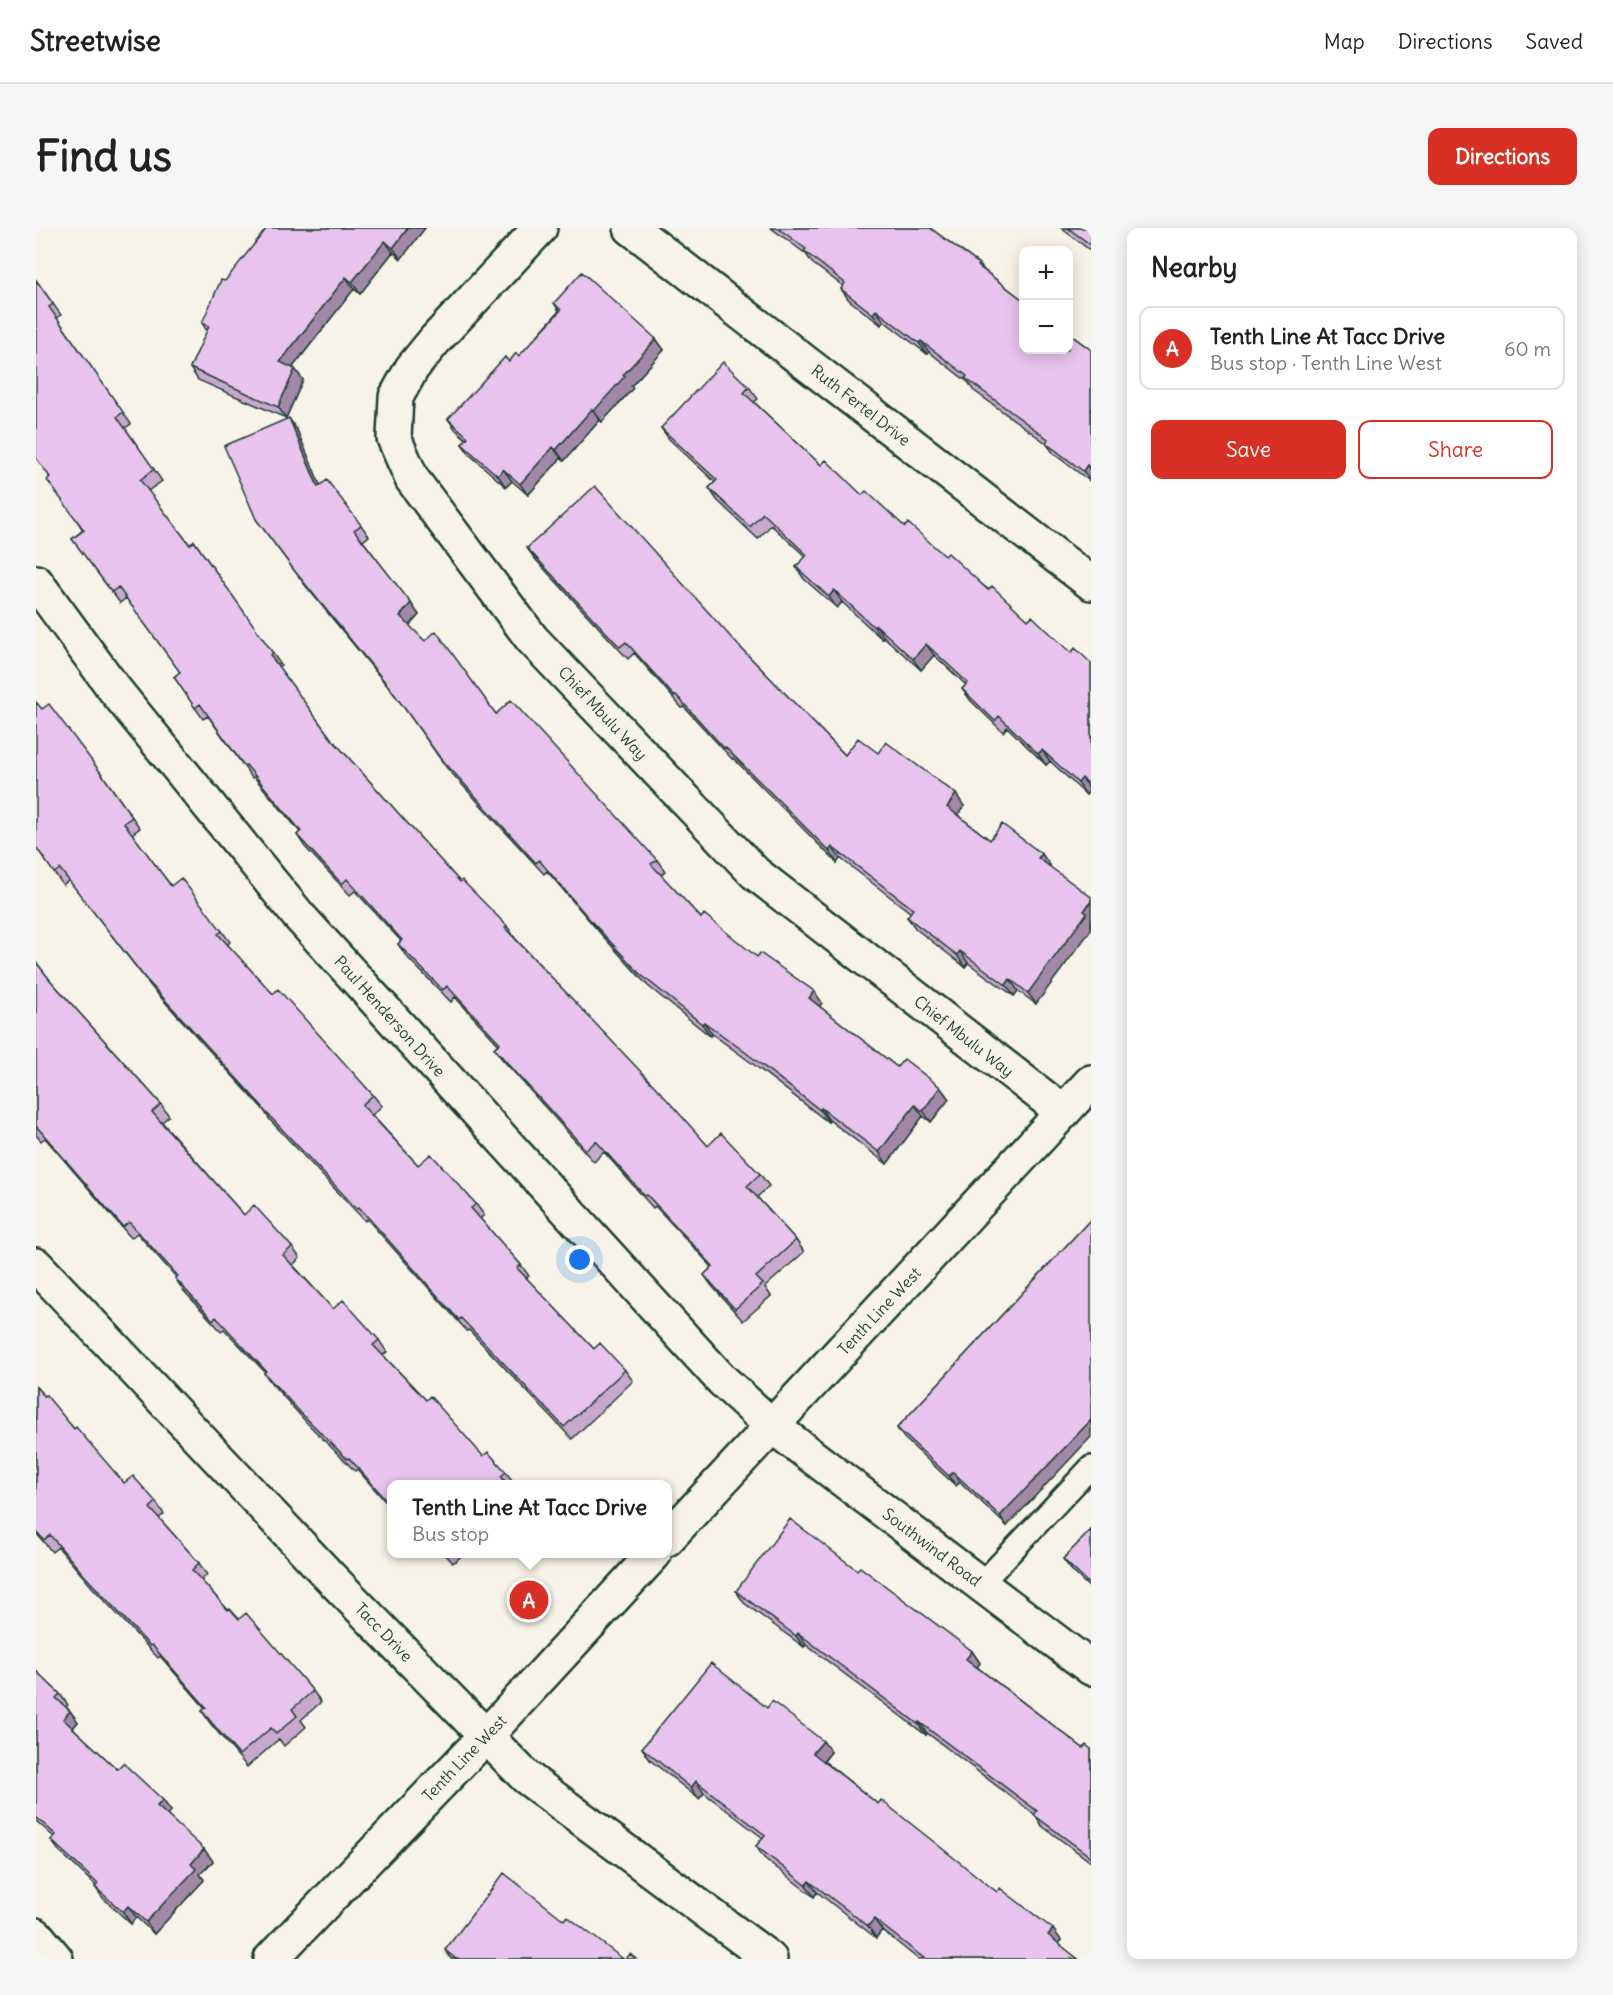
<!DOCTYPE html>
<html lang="en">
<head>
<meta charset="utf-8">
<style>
	:root { --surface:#fff; --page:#f6f6f6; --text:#222; --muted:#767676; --line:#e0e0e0; --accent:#d93025 }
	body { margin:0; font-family:Delius,sans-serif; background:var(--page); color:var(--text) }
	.controls { position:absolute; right:18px; top:18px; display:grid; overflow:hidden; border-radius:12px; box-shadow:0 3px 15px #0003 }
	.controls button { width:54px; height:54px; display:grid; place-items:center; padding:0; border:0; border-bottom:2px solid var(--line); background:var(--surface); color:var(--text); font:30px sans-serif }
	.you { position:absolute; left:544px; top:1032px; width:21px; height:21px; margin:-15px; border:4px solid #fff; border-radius:50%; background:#1a73e8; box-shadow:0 0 0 9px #1a73e833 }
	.badge { display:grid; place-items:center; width:39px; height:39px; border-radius:50%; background:var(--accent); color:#fff; font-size:20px; font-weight:700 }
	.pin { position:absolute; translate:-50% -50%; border:3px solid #fff; box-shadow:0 2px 6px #0006 }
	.popup { position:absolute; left:351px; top:1252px; width:285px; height:78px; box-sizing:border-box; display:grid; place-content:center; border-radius:12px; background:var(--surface); filter:drop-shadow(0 2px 4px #0005); font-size:20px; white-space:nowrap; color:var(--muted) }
	.popup b { font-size:22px; color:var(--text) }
	.popup::after { content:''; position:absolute; left:50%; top:100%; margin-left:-12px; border:12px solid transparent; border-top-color:var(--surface) }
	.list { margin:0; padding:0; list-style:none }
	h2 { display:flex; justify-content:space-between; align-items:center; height:78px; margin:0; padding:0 24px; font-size:26px }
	h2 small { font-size:20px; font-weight:400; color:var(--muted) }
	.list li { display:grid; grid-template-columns:39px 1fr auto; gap:18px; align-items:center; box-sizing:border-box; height:84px; margin:0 12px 12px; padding:0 12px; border:2px solid var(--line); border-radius:12px }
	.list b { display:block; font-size:22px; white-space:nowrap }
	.list p { margin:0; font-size:20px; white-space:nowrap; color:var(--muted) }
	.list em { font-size:20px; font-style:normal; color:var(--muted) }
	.actions { display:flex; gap:12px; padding:18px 24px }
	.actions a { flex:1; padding:14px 0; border:2px solid var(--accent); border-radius:12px; text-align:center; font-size:21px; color:var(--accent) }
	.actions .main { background:var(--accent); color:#fff }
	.map { position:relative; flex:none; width:1055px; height:1731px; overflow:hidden; border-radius:12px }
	header { display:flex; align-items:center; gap:36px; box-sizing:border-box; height:84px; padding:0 30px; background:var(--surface); border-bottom:2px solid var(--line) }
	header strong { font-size:28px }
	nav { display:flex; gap:33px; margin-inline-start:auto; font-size:21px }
	.intro { display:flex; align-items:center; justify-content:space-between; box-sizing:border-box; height:144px; padding:0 36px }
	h1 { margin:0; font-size:42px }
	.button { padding:15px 27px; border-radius:12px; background:var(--accent); color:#fff; font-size:21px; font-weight:700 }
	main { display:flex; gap:36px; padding:0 36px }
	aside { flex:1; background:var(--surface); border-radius:12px; box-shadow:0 3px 15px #0003 }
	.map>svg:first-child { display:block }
</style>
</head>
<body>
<header>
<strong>Streetwise</strong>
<nav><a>Map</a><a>Directions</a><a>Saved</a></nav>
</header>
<div class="intro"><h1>Find us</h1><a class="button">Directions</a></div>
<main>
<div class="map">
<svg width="1055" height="1731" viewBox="0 0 1055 1731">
	<rect width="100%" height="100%" fill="#f7f3e8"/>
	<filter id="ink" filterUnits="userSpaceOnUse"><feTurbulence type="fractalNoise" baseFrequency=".0167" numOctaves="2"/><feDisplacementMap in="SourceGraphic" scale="12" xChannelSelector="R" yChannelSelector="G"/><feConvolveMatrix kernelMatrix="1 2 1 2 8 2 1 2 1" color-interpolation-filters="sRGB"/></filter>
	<g filter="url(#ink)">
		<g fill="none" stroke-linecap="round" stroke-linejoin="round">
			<!-- lane casing -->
			<g stroke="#1f3d34" stroke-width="26">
				<path id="lane" d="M 945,1356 L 1055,1239"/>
			</g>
			<!-- street casing -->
			<g stroke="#1f3d34" stroke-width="38">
				<path id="street" d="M 504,0 L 399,112 L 376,140 L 360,169 L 358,210 L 376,251 L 496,411 L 719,645 L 1027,884
					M 595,0 L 1055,355
					M 0,354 L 79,462 L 262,687 L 686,1152 L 736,1198 L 1055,1440
					M 0,1707 L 20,1731"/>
			</g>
			<!-- secondary casing -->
			<g stroke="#1f3d34" stroke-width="38">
				<path id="secondary" d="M 0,1037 L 295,1350 L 490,1549 L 734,1731
					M 631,1311 L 1055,854
					M 235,1731 L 450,1508 L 618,1326"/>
			</g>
			<!-- lane -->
			<use href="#lane" stroke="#f7f3e8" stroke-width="21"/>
			<!-- street -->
			<use href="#street" stroke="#f7f3e8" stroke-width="33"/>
			<!-- secondary -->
			<use href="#secondary" stroke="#f7f3e8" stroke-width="33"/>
		</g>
		<!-- wall -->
		<path fill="#c8a8cd" stroke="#1f3d34" stroke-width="1.5" d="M 231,0 L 389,0 L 365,31 L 357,24 L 324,66 L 318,61 L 257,139 L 267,152 L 250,190 L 162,152 L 154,140 L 171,103 L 166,95 Z
			M 735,0 L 894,0 L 943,36 L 948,42 L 987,72 L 1055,122 L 1055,254 L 1018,226 L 1010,215 L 937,162 L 933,155 L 893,124 L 891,126 L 848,93 L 845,97 L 813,72 L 805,61 L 807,58 L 776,35 L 770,26 Z
			M 1025,0 L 1055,0 L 1055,23 Z
			M 0,52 L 25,87 L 21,90 L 95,196 L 89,200 L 126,253 L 112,263 L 154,317 L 158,313 L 245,437 L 242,439 L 294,509 L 424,654 L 471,698 L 479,710 L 672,918 L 724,946 L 733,958 L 721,969 L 760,1012 L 768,1024 L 729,1059 L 735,1068 L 707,1093 L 676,1058 L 668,1047 L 676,1039 L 619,978 L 617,980 L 568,924 L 558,934 L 466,831 L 458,820 L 462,816 L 419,769 L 415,774 L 370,728 L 362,716 L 365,713 L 319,663 L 314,667 L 269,619 L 261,607 L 264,604 L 218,549 L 216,550 L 172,488 L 167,491 L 138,449 L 144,444 L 90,370 L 84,375 L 36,311 L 47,302 L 13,249 Z
			M 518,75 L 620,111 L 628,122 L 595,158 L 597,160 L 566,194 L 564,192 L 528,233 L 525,230 L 492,267 L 476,253 L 470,259 L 434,227 L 426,216 L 430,211 L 420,202 L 412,191 L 473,134 L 483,128 L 523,83 Z
			M 713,159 L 722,171 L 718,174 L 785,237 L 826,267 L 909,328 L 1035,425 L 1055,435 L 1055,562 L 1054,562 L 1050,567 L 1014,533 L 1010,537 L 971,499 L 967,504 L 935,473 L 926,461 L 930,457 L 898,427 L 885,442 L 848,409 L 846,411 L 806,374 L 801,380 L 768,351 L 760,339 L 770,329 L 735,297 L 722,311 L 681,272 L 673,260 L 679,254 L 633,211 L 625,200 Z
			M 261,202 L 284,257 L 325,297 L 333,308 L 327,313 L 383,387 L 373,398 L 460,486 L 621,632 L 629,643 L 625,647 L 665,690 L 721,729 L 778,763 L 786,775 L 783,778 L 861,839 L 904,859 L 913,871 L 895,894 L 887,888 L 851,936 L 793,892 L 792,894 L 717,836 L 676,806 L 674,808 L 612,758 L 564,705 L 511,643 L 508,646 L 410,539 L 362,471 L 269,357 L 220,291 Z
			M 491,320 L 701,416 L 809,527 L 842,525 L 928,578 L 922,587 L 954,612 L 1014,637 L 1000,776 L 982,763 L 978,768 L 932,735 L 929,739 L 880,701 L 871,689 L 875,685 L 804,630 L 801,635 L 697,530 L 696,531 L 648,479 L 646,480 L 598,425 L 592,431 L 499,331 Z
			M 6,481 L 65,545 L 104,600 L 96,606 L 135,658 L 186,703 L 194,714 L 191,717 L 237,766 L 337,867 L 346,878 L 336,887 L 382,937 L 440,976 L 448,987 L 444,991 L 485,1037 L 493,1048 L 490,1050 L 558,1121 L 589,1142 L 597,1153 L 536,1211 L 433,1102 L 431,1103 L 331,991 L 329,993 L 234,892 L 227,881 L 117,761 L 33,652 L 27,657 L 0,619 Z
			M 0,734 L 14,752 L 125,876 L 133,888 L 126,894 L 208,987 L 256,1019 L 264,1030 L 257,1037 L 297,1081 L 343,1112 L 351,1124 L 347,1127 L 390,1172 L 447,1228 L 470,1244 L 478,1255 L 476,1257 L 355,1257 L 355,1280 L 321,1241 L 319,1243 L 272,1196 L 236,1156 L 228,1145 L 229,1144 L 188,1101 L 185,1103 L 147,1062 L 139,1050 L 140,1049 L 101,1005 L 95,1010 L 9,910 L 5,913 L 0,907 Z
			M 1055,991 L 971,1298 L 924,1254 L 920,1258 L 868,1210 L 861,1200 Z
			M 0,1159 L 88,1255 L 120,1274 L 128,1286 L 123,1290 L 163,1335 L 171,1347 L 165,1352 L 192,1382 L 203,1391 L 277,1463 L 285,1474 L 265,1492 L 270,1499 L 248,1518 L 243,1511 L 211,1539 L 174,1495 L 166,1483 L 169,1480 L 124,1428 L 122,1430 L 56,1359 L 22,1319 L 16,1324 L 0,1305 Z
			M 1055,1302 L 1055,1361 L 1036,1343 L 1027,1331 Z
			M 409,1326 L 428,1326 L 417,1335 Z
			M 821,1342 L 936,1423 L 944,1435 L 941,1439 L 1047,1520 L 1055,1521 L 1055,1634 L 1006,1598 L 998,1586 L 891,1505 L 890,1507 L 770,1417 L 768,1419 L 708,1375 L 700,1363 Z
			M 0,1443 L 24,1466 L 32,1477 L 30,1479 L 34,1483 L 42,1494 L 37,1500 L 81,1541 L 135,1583 L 131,1587 L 177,1633 L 164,1646 L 168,1652 L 118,1706 L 100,1689 L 95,1696 L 67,1670 L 59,1659 L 60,1658 L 23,1623 L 15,1612 L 18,1609 L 0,1593 Z
			M 731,1480 L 795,1524 L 788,1533 L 842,1576 L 1025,1712 L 1022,1716 L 1042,1731 L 882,1731 L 846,1702 L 840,1710 L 781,1664 L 778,1669 L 728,1630 L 720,1618 L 727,1610 L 668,1565 L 663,1571 L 614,1532 L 606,1520 Z
			M 528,1692 L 587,1731 L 415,1731 L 409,1722 Z"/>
		<!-- shaded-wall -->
		<path fill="#a288a7" stroke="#1f3d34" stroke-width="1.5" d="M 372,0 L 389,0 L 365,31 L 357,20 Z
			M 349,13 L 357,24 L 324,66 L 316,54 Z
			M 310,49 L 318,61 L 252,145 L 244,134 Z
			M 840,82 L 848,93 L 845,97 L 837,86 Z
			M 620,111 L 628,122 L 595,158 L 597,160 L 566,194 L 558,183 L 587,147 Z
			M 885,113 L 893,124 L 891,126 L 883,115 Z
			M 259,141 L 267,152 L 250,190 L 242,179 Z
			M 556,181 L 564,192 L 528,233 L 520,222 Z
			M 253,190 L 261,202 L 290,271 L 282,259 Z
			M 517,219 L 525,230 L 492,267 L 484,256 Z
			M 1051,237 L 1055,244 L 1055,254 L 1047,243 Z
			M 467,241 L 476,253 L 470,259 L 462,248 Z
			M 798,362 L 806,374 L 801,380 L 793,369 Z
			M 375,375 L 383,387 L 372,399 L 364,388 Z
			M 840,397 L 848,409 L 846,411 L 838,399 Z
			M 890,416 L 898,427 L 885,442 L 877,431 Z
			M 1006,522 L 1014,533 L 1010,537 L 1002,526 Z
			M 1046,550 L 1054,562 L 1050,567 L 1042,555 Z
			M 920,566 L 928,578 L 919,590 L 911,579 Z
			M 796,619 L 804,630 L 801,635 L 793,623 Z
			M 1006,626 L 1014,637 L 1010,642 L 1002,630 Z
			M 1055,673 L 1055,702 L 1000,776 L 992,765 Z
			M 924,723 L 932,735 L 929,739 L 921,727 Z
			M 974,751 L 982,763 L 978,768 L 970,757 Z
			M 778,763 L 786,775 L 781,782 L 773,770 Z
			M 668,794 L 676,806 L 674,808 L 666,796 Z
			M 904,859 L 913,871 L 895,894 L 887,883 Z
			M 879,877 L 887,888 L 851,936 L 843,924 Z
			M 785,880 L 793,892 L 792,894 L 784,882 Z
			M 1055,1192 L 1055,1209 L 971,1298 L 964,1288 Z
			M 917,1244 L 924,1254 L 920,1258 L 913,1248 Z
			M 762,1405 L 770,1417 L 768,1419 L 760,1408 Z
			M 936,1423 L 944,1435 L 939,1442 L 930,1431 Z
			M 34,1483 L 42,1494 L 35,1502 L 27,1491 Z
			M 883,1494 L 891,1505 L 890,1507 L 882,1496 Z
			M 787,1513 L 795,1524 L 785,1536 L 777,1525 Z
			M 660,1553 L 668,1565 L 663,1571 L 655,1560 Z
			M 127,1572 L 135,1583 L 129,1589 L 121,1578 Z
			M 168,1621 L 177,1633 L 164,1646 L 168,1652 L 118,1706 L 110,1694 L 155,1636 Z
			M 773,1653 L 781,1664 L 778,1669 L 770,1657 Z
			M 92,1678 L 100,1689 L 95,1696 L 87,1684 Z
			M 838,1691 L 846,1702 L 840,1710 L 832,1698 Z
			M 1017,1701 L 1025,1712 L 1020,1719 L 1012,1707 Z"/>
		<!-- building -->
		<path fill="#e8c3ee" stroke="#1f3d34" stroke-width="1.5" d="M 231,0 L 372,0 L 357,20 L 349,13 L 316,54 L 310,49 L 244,134 L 259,141 L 242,179 L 154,140 L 173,98 L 166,95 L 185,52 L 189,53 Z
			M 742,0 L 894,0 L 943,36 L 942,38 L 987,72 L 987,122 L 1032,122 L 1032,105 L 1055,122 L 1055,241 L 1051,237 L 1047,243 L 1010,215 L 1012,211 L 929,150 L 931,148 L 885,113 L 883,115 L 840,82 L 837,86 L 805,61 L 809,55 L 768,23 L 770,21 Z
			M 1032,0 L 1055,0 L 1055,17 Z
			M 546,44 L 620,111 L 587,147 L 589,148 L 558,183 L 556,181 L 520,222 L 517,219 L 484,256 L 467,241 L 462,248 L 426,216 L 432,209 L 412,191 L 469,129 L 473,134 L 480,125 L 483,128 L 525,82 L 518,75 Z
			M 0,52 L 17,76 L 13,79 L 87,184 L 81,189 L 118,241 L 104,252 L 154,317 L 158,313 L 237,425 L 234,427 L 294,509 L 424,654 L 426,652 L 471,698 L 469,700 L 625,865 L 672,918 L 685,905 L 724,946 L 711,958 L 760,1012 L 720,1049 L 727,1056 L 699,1081 L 668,1047 L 677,1038 L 611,967 L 609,968 L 560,913 L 550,922 L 458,820 L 464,815 L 411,758 L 407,762 L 362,716 L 366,712 L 311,651 L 306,656 L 261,607 L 265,603 L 210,537 L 208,538 L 164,476 L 159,480 L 138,449 L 144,444 L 82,359 L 76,364 L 36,311 L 48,302 L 11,252 L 14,249 L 0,230 Z
			M 687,134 L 713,159 L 708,165 L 785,237 L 790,232 L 826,267 L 830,263 L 869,299 L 872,295 L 909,328 L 912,325 L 952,362 L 956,358 L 992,392 L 996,388 L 1035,425 L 1039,420 L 1055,435 L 1055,558 L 1046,550 L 1042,555 L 1006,522 L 1002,526 L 963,488 L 959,493 L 926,461 L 932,455 L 890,416 L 877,431 L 840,397 L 838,399 L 798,362 L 793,369 L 760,339 L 771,327 L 727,285 L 714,299 L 673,260 L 681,252 L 625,200 Z
			M 253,190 L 282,259 L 291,252 L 325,297 L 318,302 L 375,375 L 364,388 L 389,413 L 400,403 L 460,486 L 475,472 L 621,632 L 615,636 L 665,690 L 668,686 L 721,729 L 724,725 L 778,763 L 773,770 L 861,839 L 868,831 L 904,859 L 887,883 L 879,877 L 843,924 L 785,880 L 784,882 L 709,824 L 668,794 L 666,796 L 604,746 L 556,694 L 503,632 L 500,635 L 402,527 L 354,460 L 261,346 L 220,291 L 188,218 Z
			M 559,258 L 701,416 L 809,527 L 822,510 L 842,525 L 850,514 L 920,566 L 911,579 L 954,612 L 966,596 L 1006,626 L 1002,630 L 1055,669 L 1055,673 L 1048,683 L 1051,685 L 992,765 L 974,751 L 970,757 L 924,723 L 921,727 L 871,689 L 877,681 L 796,619 L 793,623 L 689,519 L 688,520 L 640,467 L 638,468 L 590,414 L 584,419 L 491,320 Z
			M 0,474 L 6,481 L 13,476 L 65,545 L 96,589 L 88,595 L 135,658 L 145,650 L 186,703 L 182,706 L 237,766 L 242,761 L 337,867 L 326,877 L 382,937 L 395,926 L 440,976 L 435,980 L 485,1037 L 481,1040 L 558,1121 L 564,1115 L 589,1142 L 528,1199 L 425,1090 L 423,1092 L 323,979 L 321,981 L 226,880 L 227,879 L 109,750 L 24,641 L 18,645 L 0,619 Z
			M 0,734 L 14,752 L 125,876 L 116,884 L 208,987 L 218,977 L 256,1019 L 247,1027 L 297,1081 L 307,1072 L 343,1112 L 337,1117 L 390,1172 L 394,1168 L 447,1228 L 452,1224 L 470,1244 L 465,1248 L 472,1257 L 355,1257 L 355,1277 L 313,1230 L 311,1231 L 264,1184 L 228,1145 L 230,1143 L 180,1089 L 177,1092 L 139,1050 L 142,1048 L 93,994 L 87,999 L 1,899 L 0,899 Z
			M 1055,991 L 1055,1192 L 964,1288 L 917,1244 L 913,1248 L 861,1200 Z
			M 0,1159 L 8,1168 L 10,1167 L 38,1201 L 40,1199 L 88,1255 L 97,1248 L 120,1274 L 114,1280 L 163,1335 L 156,1342 L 192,1382 L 194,1381 L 203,1391 L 210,1385 L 277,1463 L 256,1481 L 261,1488 L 240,1506 L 235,1500 L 203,1527 L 166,1483 L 170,1479 L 116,1417 L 114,1418 L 48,1347 L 14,1307 L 8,1312 L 0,1303 Z
			M 754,1291 L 821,1342 L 824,1339 L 936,1423 L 930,1431 L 1047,1520 L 1050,1517 L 1055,1521 L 1055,1629 L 998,1587 L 1001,1583 L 883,1494 L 882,1496 L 762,1405 L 760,1408 L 700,1363 Z
			M 1055,1302 L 1055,1358 L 1027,1331 Z
			M 675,1435 L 731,1480 L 736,1473 L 787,1513 L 777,1525 L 842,1576 L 845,1572 L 961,1664 L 964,1660 L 1017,1701 L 1012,1707 L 1042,1731 L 889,1731 L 838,1691 L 832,1698 L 773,1653 L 770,1657 L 720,1618 L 729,1607 L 660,1553 L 655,1560 L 606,1520 Z
			M 0,1443 L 24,1466 L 20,1470 L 34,1483 L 27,1491 L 81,1541 L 87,1535 L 127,1572 L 121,1578 L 168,1621 L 155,1636 L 160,1641 L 110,1694 L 92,1678 L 87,1684 L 59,1659 L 62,1656 L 15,1612 L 20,1607 L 0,1589 Z
			M 468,1645 L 528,1692 L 531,1688 L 587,1731 L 420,1731 L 409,1722 Z
			M 594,1726 L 600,1731 L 590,1731 Z"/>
	</g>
	<g text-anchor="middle" stroke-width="5" stroke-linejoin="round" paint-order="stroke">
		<!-- street labels -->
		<g font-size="16" fill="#1f3d34" stroke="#f7f3e8">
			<text transform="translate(825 177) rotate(38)" y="6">Ruth Fertel Drive</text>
			<text transform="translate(567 485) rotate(47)" y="6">Chief Mbulu Way</text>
			<text transform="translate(354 788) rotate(48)" y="6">Paul Henderson Drive</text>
			<text transform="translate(928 808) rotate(38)" y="6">Chief Mbulu Way</text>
			<text transform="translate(843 1083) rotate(-47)" y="6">Tenth Line West</text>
			<text transform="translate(896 1319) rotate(37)" y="6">Southwind Road</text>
			<text transform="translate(348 1404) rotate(46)" y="6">Tacc Drive</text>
			<text transform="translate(428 1530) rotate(-46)" y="6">Tenth Line West</text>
		</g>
	</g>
</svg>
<div class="controls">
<button>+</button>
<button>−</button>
</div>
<div class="you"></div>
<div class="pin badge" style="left:493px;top:1372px">A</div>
<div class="popup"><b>Tenth Line At Tacc Drive</b>Bus stop</div>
</div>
<aside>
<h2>Nearby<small></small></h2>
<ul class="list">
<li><span class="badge">A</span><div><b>Tenth Line At Tacc Drive</b><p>Bus stop · Tenth Line West</p></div><em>60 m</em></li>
</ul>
<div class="actions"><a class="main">Save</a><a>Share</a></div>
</aside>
</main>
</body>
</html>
